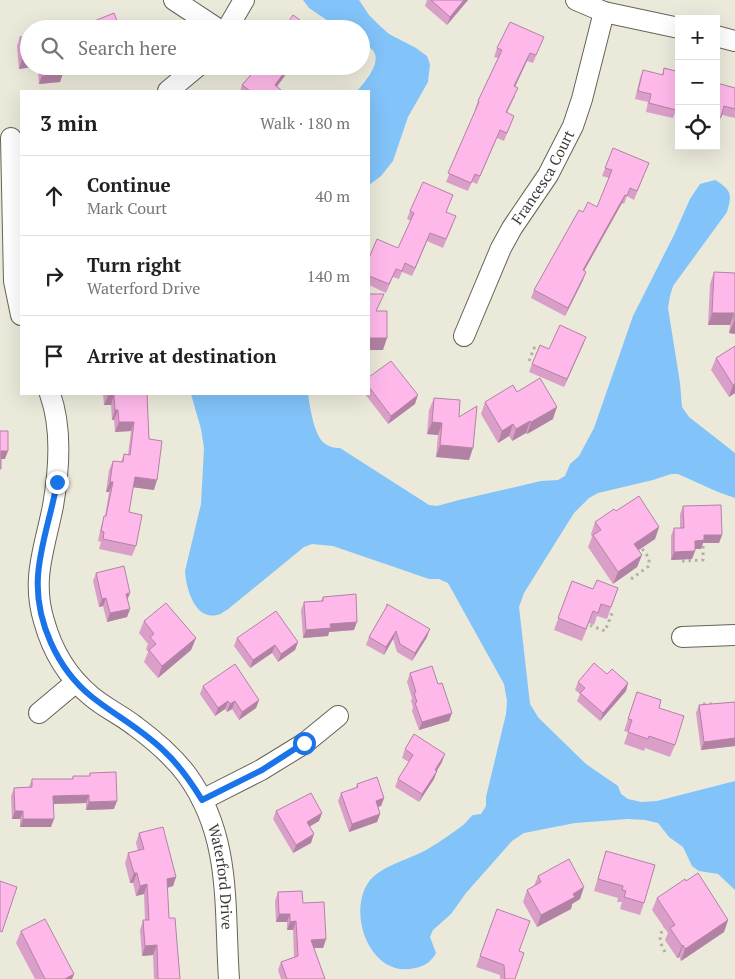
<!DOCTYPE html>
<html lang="en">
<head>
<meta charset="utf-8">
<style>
	:root { --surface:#fff; --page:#f2f2f2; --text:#202124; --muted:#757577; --line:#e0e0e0 }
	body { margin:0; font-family:"PT Serif",serif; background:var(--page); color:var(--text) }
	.controls { position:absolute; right:15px; top:15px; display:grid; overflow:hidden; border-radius:0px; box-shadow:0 5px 20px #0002 }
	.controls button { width:45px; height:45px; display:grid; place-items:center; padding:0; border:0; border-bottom:1px solid var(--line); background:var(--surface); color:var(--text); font:25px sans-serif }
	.stop { position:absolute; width:15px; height:15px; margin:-11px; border:4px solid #1a73e8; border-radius:50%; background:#fff }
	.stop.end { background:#1a73e8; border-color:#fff; box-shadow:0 1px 5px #0008 }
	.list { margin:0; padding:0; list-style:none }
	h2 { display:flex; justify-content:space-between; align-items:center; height:65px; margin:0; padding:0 20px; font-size:21px }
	h2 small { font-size:16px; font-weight:400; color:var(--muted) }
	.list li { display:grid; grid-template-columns:32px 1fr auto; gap:15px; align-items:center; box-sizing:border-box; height:80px; padding:0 20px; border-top:1px solid var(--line) }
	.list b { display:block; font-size:19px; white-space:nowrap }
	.list p { margin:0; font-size:16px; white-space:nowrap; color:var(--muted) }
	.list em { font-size:16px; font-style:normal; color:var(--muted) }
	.icon { flex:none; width:28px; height:28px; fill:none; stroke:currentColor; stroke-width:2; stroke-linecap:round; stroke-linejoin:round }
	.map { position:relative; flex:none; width:735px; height:979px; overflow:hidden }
	.search { position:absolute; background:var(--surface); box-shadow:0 5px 20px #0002; left:20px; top:20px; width:350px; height:55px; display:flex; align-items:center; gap:12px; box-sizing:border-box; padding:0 18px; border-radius:28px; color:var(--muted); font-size:19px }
	.panel { position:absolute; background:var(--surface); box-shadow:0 5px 20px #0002; left:20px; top:90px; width:350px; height:305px; border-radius:0px }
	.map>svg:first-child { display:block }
</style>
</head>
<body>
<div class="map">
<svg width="735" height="979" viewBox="0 0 735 979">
	<rect width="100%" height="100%" fill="#ebe9da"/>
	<!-- water -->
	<path fill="#82c3f9" d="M 303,0 L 359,0 L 369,15 L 379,25 L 389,34 L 416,48 L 427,56 L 430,64 L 428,82 L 408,117 L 393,161 L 381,176 L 369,185 L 369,91 L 357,91 C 364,83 381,64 374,52 C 372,48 366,46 361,43 L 361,29 L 340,29 L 309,8 Z
		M 715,180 C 732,190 732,195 727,212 L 673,286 L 670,296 L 668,308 L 680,383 L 682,407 L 689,417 L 735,453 L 735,498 L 718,492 L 678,474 L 671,474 L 653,480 L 598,493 L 589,498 L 574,513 L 524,593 L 519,607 L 530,704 L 538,717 L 550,729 L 586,764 L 618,786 L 621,794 L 628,799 L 641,802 L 657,801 L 735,781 L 735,890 L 718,874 L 699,871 L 692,866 L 683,847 L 669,837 L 658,823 L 645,820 L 628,819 L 575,823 L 524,833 L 512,841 L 466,893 L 451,914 L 433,930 L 430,937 L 436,953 C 431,962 425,966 415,968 C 371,979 347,915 368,883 C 380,865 413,859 431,847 C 441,841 452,833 462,826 C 466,823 469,818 473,815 C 474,815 480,814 481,814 L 486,806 L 486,797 L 506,714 L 507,701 L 504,684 L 448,583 L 439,579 L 429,579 L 333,546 L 312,544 L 304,547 L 227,610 C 224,611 220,615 217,615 C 194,620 186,587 185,571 L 201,504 L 204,448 L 201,429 L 191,394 L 308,394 C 310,407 314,435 324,443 C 329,447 334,448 340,448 L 429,505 L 437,506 L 459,500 L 541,481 L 558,480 L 565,476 L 570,464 L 579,456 L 594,428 L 633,316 L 674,235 L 690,199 L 700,184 Z"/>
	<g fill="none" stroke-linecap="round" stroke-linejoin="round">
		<!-- minor casing -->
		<g stroke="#666457" stroke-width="22">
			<g id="minor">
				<path d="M 174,0 L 218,29"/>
				<path d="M 576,0 L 604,12 L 679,28"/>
				<path d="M 227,29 L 244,0"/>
				<path d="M 716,36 L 735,41"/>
				<path d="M 168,91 L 198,66"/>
				<path d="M 11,138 L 14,281 L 21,315"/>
				<path id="s1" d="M 464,336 L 501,248 L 512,228 L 548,175 L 573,126 L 582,99 L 604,12"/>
				<path id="s2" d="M 50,394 C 62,427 59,471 53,506 C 45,547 31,579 44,621 C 52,650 68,677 91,696 C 105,708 121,715 135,726 C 154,740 173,756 187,775 C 232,837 224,907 229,979"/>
				<path d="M 682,637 L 735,635"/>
				<path d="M 39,713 L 76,682"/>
				<path d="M 202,800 L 261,770 L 305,743 L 338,716"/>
			</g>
		</g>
		<!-- path -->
		<path stroke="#b2b0a5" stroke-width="3" stroke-dasharray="2.5 4" stroke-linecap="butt" d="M 529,361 L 534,348 L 541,350
			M 682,561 L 703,560 L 703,543
			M 631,579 L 649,566 L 649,558 L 640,546
			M 584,623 L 605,631 L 613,611
			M 703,704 L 713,704
			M 665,952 C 660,943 657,935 666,926"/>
		<!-- minor -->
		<use href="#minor" stroke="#fff" stroke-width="20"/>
	</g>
	<!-- wall -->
	<path fill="#da9fc9" d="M 427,0 L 468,0 L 447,25 L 425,6 Z
		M 20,37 L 29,66 L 62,66 L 63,73 L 60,82 L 39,84 L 38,70 L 32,70 L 32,67 L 19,69 L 17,46 Z
		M 544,37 L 533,63 L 527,61 L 515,87 L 515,96 L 507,113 L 511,124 L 504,141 L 497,138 L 477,184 L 472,182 L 468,191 L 446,182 L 476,110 L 475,109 L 478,101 L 498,58 L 494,57 L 497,48 Z
		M 87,66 L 101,66 L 89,71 Z
		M 292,66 L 277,87 L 282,91 L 240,91 L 242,85 L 259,72 Z
		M 664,68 L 679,72 L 679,114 L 675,113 L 673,118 L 646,112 L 648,102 L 635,99 L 640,78 L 643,70 L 662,75 Z
		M 717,83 L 735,88 L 735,118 L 722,115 L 718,125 L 716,124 L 716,86 Z
		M 613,148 L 649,163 L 634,200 L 627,196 L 624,204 L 622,203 L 584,271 L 583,280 L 565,316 L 531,298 L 534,290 L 583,212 L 597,207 L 609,178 L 602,176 Z
		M 410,211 L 447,212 L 453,224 L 443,248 L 427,241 L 412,276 L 402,272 L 399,279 L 393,277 L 386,293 L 369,285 L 369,258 L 398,248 L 411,221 L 407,219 Z
		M 714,272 L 735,273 L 735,334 L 729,333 L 730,325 L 708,325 L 710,284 Z
		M 586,337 L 564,387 L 529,372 L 532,364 L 549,349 Z
		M 735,346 L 735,393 L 729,397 L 711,370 L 716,358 Z
		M 369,377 L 415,404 L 388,424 L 365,394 L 369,394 Z
		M 517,392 L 553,419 L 527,434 L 526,433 L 512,441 L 509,436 L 498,443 L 481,414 L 485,402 Z
		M 103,394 L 147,394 L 149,439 L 154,490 L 133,487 L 129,512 L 136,546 L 132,556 L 99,549 L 101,542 L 98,541 L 101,526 L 105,516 L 109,492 L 106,492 L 109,470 L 113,461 L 121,462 L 124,454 L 128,455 L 131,431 L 115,432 L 114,420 L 112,420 L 111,405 L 104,405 Z
		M 434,398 L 459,417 L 469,460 L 436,457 L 438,435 L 427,434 L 429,410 Z
		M 683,506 L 722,535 L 719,543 L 703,543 L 701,549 L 695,549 L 695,551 L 692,559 L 671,560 L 671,536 L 674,528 L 680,528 L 680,514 Z
		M 616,511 L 659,527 L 655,539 L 638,550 L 642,555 L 637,567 L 613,584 L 588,547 L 592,537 L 591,534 L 595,522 Z
		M 96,573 L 128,600 L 130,609 L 127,617 L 107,622 L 103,606 L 99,607 L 93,581 Z
		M 572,581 L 593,589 L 618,588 L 607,619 L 597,616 L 594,625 L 589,623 L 582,641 L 554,630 Z
		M 323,597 L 354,630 L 329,632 L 328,636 L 303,638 L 301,610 L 304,602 L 321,601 Z
		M 387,604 L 427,637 L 412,661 L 397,652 L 393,639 L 384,655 L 366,645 L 369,637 L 384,611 Z
		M 144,621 L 196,638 L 191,650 L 158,678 L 144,662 L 148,652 L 146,649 L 148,644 L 139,633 Z
		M 237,638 L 298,642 L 295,650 L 278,662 L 272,653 L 250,668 L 234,646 Z
		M 410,673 L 449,721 L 419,730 L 412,711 L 413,707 L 411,701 L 412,698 L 407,682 Z
		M 607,674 L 628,683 L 626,691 L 600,721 L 577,701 L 580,694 L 575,690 L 578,682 Z
		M 203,686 L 259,700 L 256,708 L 239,720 L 232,709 L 227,712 L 225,709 L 215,716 L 200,694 Z
		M 637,692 L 659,708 L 675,745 L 670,757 L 645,748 L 644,751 L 624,744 L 628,732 L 624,731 Z
		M 735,702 L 735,746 L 701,750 L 696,713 L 699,705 Z
		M 405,749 L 442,762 L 437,771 L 434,779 L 419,802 L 395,787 L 398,779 L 409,762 L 402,758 Z
		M 90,773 L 114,809 L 86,810 L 86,803 L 54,804 L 51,827 L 20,827 L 20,819 L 12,819 L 11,796 L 14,788 L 29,787 L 32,779 L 72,779 L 73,776 L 89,776 Z
		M 357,784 L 384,798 L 381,806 L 378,807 L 380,814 L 377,822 L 349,832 L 338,801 L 341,793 L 356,788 Z
		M 276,811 L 322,813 L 319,821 L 309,826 L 311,843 L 293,853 L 273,819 Z
		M 139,833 L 176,877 L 173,886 L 167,888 L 169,918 L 180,979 L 154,979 L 153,955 L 142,956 L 140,930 L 143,920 L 145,920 L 144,894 L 136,896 L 133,883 L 130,883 L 125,863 L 128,853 L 138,851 L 136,843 Z
		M 606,851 L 644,903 L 640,915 L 620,909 L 622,902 L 617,902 L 618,898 L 594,891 Z
		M 538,876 L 580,899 L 572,904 L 571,909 L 537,927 L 523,902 L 527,890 L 534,886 Z
		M 686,881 L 728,920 L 724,932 L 681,961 L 679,957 L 677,958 L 665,940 L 668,933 L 652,910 L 657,898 Z
		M 278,892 L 303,903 L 326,939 L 323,948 L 314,948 L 325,979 L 281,979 L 278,970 L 281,962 L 294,957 L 293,930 L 287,930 L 287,922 L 276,922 L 275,901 Z
		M 497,909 L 519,951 L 515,979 L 500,979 L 500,975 L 476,967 Z
		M 21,931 L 74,974 L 72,979 L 35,979 L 16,943 Z"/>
	<!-- shaded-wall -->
	<path fill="#b282a4" d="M 464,0 L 468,0 L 447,25 L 450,17 Z
		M 530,53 L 527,61 L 511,95 L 514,86 Z
		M 22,60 L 29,60 L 29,66 L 32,66 L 32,67 L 19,69 Z
		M 34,66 L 39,66 L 38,70 L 32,70 Z
		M 91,66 L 101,66 L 89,71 Z
		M 289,66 L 292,66 L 273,91 L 275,85 Z
		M 63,73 L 60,82 L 39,84 L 42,76 Z
		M 625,195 L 622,203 L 580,278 L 583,270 Z
		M 430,233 L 427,241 L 412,276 L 415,268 Z
		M 586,272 L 583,280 L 565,316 L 568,308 Z
		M 712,313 L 734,313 L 730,325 L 708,325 Z
		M 734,321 L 735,322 L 735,334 L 729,333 Z
		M 586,337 L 583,345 L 564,387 L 567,379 Z
		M 369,338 L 387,338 L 383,350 L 369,350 Z
		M 735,384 L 735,393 L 729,397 L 733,385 Z
		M 114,395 L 111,405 L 104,405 L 108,396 Z
		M 418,395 L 415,404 L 388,424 L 391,416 Z
		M 557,407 L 553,419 L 527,434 L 531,422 Z
		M 115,410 L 118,410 L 114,420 L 112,420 Z
		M 530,421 L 526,433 L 512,441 L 516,429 Z
		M 119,422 L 134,422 L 131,431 L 115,432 Z
		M 432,422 L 442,423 L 438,435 L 427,434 Z
		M 513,424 L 509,436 L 498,443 L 502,431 Z
		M 440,445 L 473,448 L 469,460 L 436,457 Z
		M 1,451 L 8,451 L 5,459 L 0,459 Z
		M 135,477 L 157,480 L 154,490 L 131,487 Z
		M 110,482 L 113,482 L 109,492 L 106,492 Z
		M 659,527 L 655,539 L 630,556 L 634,544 Z
		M 704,535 L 722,535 L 719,543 L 703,543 L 701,549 L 692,549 L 695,541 Z
		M 695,551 L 692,559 L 671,560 L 674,552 Z
		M 642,555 L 637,567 L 613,584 L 618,572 Z
		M 130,593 L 127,601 L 126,594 Z
		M 106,598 L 103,606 L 99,607 L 102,599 Z
		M 130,609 L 127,617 L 107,622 L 110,613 Z
		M 357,622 L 354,630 L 329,632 L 328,636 L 303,638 L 306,630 L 330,624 Z
		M 430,629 L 427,637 L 412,661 L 415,653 Z
		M 396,631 L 393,639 L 384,655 L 386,647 Z
		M 196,638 L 191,650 L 158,678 L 162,666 Z
		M 298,642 L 295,650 L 278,662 L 281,654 Z
		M 275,645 L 272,653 L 250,668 L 253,660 Z
		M 628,683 L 626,691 L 600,721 L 603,713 Z
		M 259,700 L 256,708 L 239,720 L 242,712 Z
		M 228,701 L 225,709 L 215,716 L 218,708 Z
		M 235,701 L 232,709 L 227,712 L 230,704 Z
		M 452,713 L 449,721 L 419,730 L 422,722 Z
		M 735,738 L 735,746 L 701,750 L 704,742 Z
		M 445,754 L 442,762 L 432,778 L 435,770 Z
		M 437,771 L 434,779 L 419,802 L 422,794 Z
		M 89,795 L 86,803 L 50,804 L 53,796 Z
		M 384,798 L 381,806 L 373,809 L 376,801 Z
		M 117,801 L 114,809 L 86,810 L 89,802 Z
		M 15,811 L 23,811 L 20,819 L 12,819 Z
		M 322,813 L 319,821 L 304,830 L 307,822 Z
		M 380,814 L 377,822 L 349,832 L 352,824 Z
		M 23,819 L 54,819 L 51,827 L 20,827 Z
		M 314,834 L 311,843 L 293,853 L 296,845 Z
		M 134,873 L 137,873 L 133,883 L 130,883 Z
		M 176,877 L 173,886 L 163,889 L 167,879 Z
		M 147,884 L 144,894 L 136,896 L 140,886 Z
		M 584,887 L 580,899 L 572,904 L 571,909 L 537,927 L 541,915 L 573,894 Z
		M 279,914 L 290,914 L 287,922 L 276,922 Z
		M 728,920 L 724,932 L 681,961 L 685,949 Z
		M 296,921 L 293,930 L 287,930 L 290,922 Z
		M 326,939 L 323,948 L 308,948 L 311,940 Z
		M 157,945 L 153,955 L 142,956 L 145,946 Z
		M 683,945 L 679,957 L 677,958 L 682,946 Z
		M 74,974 L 72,979 L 65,979 Z"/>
	<!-- building -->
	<path fill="#feb9ea" stroke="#b282a4" d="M 431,0 L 464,0 L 450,17 Z
		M 114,13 L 120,29 L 77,28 Z
		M 293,15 L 312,29 L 283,29 Z
		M 510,22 L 544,37 L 536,55 L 530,53 L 514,86 L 518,88 L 506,112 L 514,116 L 507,133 L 500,130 L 480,176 L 475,174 L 471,183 L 448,173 L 479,102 L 478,101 L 502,50 L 497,48 Z
		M 29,36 L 29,60 L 22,60 L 20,37 Z
		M 41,66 L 62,66 L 63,73 L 42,76 Z
		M 263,66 L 289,66 L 275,85 L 282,91 L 249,91 L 249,90 L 242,85 L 256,69 L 259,72 Z
		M 664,68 L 679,72 L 679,105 L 677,105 L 676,110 L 649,103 L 651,94 L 638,91 L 643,70 L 663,75 Z
		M 717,83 L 735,88 L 735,109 L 724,106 L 721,117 L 716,115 L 716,86 Z
		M 613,148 L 649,163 L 637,191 L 630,188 L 627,196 L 625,195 L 583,270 L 586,272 L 568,308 L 534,290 L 579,210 L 583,212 L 588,202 L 597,207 L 612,170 L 605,168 Z
		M 423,182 L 453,195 L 446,212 L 456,216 L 446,239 L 430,233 L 415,268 L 405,263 L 402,271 L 396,269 L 389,284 L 369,276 L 369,258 L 377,239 L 398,248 L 414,213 L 410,211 Z
		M 714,272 L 735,273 L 735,322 L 734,321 L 734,313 L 712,313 Z
		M 369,294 L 384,294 L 376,311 L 387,311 L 387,338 L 369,338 Z
		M 560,325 L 586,337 L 567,379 L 532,364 L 540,345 L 549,349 Z
		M 735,346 L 735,384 L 733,385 L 716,358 Z
		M 391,361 L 418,395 L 391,416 L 369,387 L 369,377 Z
		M 540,378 L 557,407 L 531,422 L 530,421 L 516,429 L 513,424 L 502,431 L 485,402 L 513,385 L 517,392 Z
		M 107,394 L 147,394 L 149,439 L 162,441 L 157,480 L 135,477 L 129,512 L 142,515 L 136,546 L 103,539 L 104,532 L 101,531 L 104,516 L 106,516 L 113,482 L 110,482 L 113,461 L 123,462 L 124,454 L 130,455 L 134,422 L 119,422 L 118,410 L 115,410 L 114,395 L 108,396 Z
		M 434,398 L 460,400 L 459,417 L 477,406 L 473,448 L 440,445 L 442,423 L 432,422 Z
		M 0,431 L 8,431 L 8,451 L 1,451 L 1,469 L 0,469 Z
		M 639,496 L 659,527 L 634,544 L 642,555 L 618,572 L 593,535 L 601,530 L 595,522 L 614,509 L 616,511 Z
		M 721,505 L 722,535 L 704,535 L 704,540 L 695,541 L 695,551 L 674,552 L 674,528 L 684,528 L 683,506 Z
		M 124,566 L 130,593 L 126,594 L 130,609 L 110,613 L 106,598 L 102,599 L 96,573 Z
		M 597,580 L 618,588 L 611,607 L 601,604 L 598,613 L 593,611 L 586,629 L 558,618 L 572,581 L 593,589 Z
		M 356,594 L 357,622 L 330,624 L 331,628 L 306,630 L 304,602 L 323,601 L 323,597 Z
		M 166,603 L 196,638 L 162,666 L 149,650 L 156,644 L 150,637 L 154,634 L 144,621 Z
		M 387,604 L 430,629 L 415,653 L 400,644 L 396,631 L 386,647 L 369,637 L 387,606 Z
		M 276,611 L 298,642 L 281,654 L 275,645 L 253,660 L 237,638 Z
		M 594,663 L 607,674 L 612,669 L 628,683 L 603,713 L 580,693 L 585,688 L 578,682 Z
		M 235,664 L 259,700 L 242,712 L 235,701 L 230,704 L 228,701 L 218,708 L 203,686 Z
		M 432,666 L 438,684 L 442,683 L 452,713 L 422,722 L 415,703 L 417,702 L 414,693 L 416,692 L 410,673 Z
		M 637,692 L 661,700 L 659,708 L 684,716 L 675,745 L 649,736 L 648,739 L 628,732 L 632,720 L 628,719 Z
		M 735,702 L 735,738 L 704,742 L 699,705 Z
		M 414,734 L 445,754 L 435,770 L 437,771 L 422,794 L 398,779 L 413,755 L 405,749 Z
		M 116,772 L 117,801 L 89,802 L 89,795 L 53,796 L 54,819 L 23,819 L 23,811 L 15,811 L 14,788 L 32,787 L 32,779 L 73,779 L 73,776 L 90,776 L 90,773 Z
		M 377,777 L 384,798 L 376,801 L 380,814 L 352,824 L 341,793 L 358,787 L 357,784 Z
		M 311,793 L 322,813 L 307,822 L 314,834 L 296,845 L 276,811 Z
		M 163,827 L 176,877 L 167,879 L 169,918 L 175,918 L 180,979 L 158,979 L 157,945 L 145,946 L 143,920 L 149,920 L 147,884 L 140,886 L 137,873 L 134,873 L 128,853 L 144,849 L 139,833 Z
		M 606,851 L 655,865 L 644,903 L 624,897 L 626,891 L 622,890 L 623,886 L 598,879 Z
		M 569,859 L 584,887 L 573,894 L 575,897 L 541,915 L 527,890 L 541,882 L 538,876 Z
		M 698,873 L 728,920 L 685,949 L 683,945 L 682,946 L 670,928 L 675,925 L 657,898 L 685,879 L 686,881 Z
		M 0,881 L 17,887 L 2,932 L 0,931 Z
		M 302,891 L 303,903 L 324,902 L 326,939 L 311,940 L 325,979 L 287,979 L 281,962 L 298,956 L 296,921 L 290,922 L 290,914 L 279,914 L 278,892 Z
		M 497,909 L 530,921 L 519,951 L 524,953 L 515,979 L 505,979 L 504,965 L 480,956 Z
		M 45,919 L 74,974 L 65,979 L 45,979 L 21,931 Z"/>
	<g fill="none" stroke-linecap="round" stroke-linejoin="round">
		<!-- route -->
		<path stroke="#1a73e8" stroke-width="6" d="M 57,482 C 52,513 40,544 38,576 C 35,620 57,669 92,697 C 116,716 143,730 165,752 C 180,766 191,782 202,800 L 262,770 L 304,743"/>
	</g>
	<g text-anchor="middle" stroke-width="4" stroke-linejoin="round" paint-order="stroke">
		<!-- street labels -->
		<g font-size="15" fill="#3c3b36" stroke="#ebe9da">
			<text dy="5" stroke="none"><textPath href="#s1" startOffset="178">Francesca Court</textPath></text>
			<text dy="5" stroke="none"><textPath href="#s2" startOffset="554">Waterford Drive</textPath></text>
		</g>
	</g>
</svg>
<div class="controls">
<button>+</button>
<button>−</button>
<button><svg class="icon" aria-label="locate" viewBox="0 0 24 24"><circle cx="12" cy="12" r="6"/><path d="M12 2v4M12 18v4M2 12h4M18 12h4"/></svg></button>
</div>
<div class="stop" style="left:304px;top:743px"></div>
<div class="stop end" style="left:57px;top:482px"></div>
<div class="search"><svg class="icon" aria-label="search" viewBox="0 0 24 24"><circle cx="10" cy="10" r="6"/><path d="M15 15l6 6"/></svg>Search here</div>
<section class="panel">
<h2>3 min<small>Walk · 180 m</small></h2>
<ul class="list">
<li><svg class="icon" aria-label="ahead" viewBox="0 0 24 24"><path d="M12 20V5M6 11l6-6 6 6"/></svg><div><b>Continue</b><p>Mark Court</p></div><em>40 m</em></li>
<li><svg class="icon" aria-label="right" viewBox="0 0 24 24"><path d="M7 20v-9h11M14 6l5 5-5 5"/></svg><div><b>Turn right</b><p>Waterford Drive</p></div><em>140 m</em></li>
<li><svg class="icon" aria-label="arrive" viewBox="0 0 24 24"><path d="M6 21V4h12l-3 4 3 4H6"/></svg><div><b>Arrive at destination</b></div></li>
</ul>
</section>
</div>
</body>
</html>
